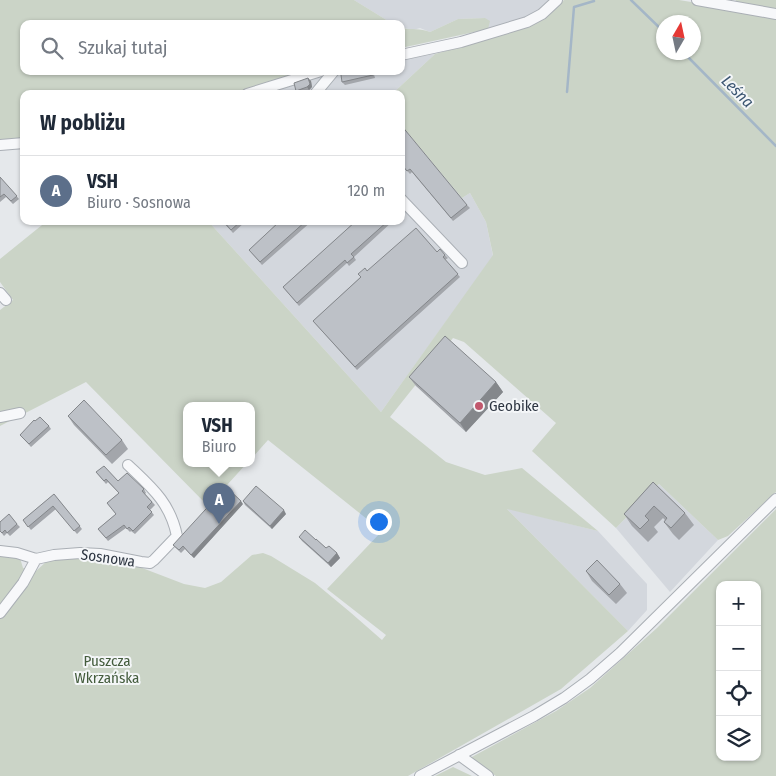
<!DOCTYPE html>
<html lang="pl">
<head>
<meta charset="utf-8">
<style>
	:root { --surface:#fff; --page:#f2f2f3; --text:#1f2937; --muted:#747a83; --line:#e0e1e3; --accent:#c1586d }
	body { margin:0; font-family:"Fira Sans Condensed",sans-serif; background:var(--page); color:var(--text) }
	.controls { position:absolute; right:15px; bottom:15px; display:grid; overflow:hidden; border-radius:10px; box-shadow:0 1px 4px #0004 }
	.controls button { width:45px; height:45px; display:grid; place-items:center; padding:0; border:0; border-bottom:1px solid var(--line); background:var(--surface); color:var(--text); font:25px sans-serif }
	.compass { position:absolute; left:656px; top:15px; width:45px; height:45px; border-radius:50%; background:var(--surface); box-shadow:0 1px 4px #0004; rotate:9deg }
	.you { position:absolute; left:378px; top:521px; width:18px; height:18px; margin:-12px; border:4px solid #fff; border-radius:50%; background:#1a73e8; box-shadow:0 0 0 8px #1a73e833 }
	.badge { display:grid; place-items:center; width:32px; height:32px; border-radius:50%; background:var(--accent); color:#fff; font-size:16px; font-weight:700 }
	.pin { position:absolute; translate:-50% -41px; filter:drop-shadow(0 1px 2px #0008) }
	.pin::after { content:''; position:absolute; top:26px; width:18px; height:15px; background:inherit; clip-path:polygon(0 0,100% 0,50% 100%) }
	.popup { position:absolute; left:183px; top:402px; width:72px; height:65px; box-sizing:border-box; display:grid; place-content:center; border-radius:10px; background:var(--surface); filter:drop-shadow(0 1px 4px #0005); font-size:16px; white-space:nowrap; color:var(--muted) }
	.popup b { font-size:19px; color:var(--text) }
	.popup::after { content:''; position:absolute; left:50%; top:100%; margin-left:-10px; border:10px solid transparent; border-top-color:var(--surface) }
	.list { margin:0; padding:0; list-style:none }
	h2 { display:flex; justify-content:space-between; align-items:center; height:65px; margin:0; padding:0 20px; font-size:21px }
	h2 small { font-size:16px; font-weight:400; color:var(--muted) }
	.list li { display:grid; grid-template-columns:32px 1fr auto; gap:15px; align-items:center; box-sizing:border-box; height:70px; padding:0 20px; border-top:1px solid var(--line) }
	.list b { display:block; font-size:19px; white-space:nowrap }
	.list p { margin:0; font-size:16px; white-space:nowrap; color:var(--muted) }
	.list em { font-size:16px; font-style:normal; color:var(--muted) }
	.icon { flex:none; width:28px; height:28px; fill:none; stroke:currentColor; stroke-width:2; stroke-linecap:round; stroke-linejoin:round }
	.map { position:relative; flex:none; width:776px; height:776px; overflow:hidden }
	.search { position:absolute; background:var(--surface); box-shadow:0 1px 4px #0004; left:20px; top:20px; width:385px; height:55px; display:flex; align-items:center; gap:12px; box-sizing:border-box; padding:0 18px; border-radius:10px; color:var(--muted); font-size:19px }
	.panel { position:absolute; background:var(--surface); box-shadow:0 1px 4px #0004; left:20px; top:90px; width:385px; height:135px; border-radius:10px }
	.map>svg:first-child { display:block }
</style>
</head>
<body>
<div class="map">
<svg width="776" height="776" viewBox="0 0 776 776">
	<rect width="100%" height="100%" fill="#e5e8eb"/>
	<!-- built -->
	<path fill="#d3d7dd" d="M 354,0 L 551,0 L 539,12 L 526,18 L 488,29 L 485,18 L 458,19 L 430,32 L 420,28 L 413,30 L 401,27 L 401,24 L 393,24 Z
		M 435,54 L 392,94 L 267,94 L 311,79 L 344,71 L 401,71 L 401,60 Z
		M 401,125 L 462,198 L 470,193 L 486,222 L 493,256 L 381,412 L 208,221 L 401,221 Z
		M 659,484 L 718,540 L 670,592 L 616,528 Z
		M 506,508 L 598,531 L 647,584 L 647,610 L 628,631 Z"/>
	<!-- green -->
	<path fill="#cbd4c7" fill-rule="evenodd" d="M 0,0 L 354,0 L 393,24 L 24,24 L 24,71 L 303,71 L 231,94 L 24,94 L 24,145 L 0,145 Z
		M 564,0 L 679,0 L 776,16 L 776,492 L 728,536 L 718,540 L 659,484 L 616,528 L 532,451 L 556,423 L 464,342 L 453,338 L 390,417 L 446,462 L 485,475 L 522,468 L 598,531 L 507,509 L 628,631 L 561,689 L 408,776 L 0,776 L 0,554 L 20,558 L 23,568 L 36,571 L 47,561 L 86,556 L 137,566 L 184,584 L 205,588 L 221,582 L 252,555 L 263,553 L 271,556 L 315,583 L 350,612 L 382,640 L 386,635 L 327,589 L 382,531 L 268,440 L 252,458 L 252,405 L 186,405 L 186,463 L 247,463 L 208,506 L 86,382 L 0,426 L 0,310 L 13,300 L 0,282 L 0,259 L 47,221 L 208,221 L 381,412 L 493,255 L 486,222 L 470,193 L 462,198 L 401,125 L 401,94 L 392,94 L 435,54 L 467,45 L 542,19 ZM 664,22 L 694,22 L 694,52 L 664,52 Z
		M 736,0 L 776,0 L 776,9 L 735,2 Z
		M 485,18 L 490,21 L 488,29 L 401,48 L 401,28 C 412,30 420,28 430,32 L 458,19 Z
		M 776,509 L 776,776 L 496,776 L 470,758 L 556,711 L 590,688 L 657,628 ZM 720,585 L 757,585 L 757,757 L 720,757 Z
		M 453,767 L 472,776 L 435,776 Z"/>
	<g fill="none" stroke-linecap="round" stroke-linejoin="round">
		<!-- stream -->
		<path stroke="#a4b6c7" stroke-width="2.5" d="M 631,0 L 664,32
			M 683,52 L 776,146
			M 567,92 L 574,7 L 594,1"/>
		<!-- minor casing -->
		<g stroke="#aaafb5" stroke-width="12">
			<path id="minor" d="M 697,0 L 776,14
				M 401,55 L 461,42 L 527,22 L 542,14 L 557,0
				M 247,94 L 321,71
				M 315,94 L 334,71
				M 0,145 L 24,143
				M 401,199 L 462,263
				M 0,293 L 6,300
				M 0,417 L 20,413
				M 0,551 L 17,553 L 36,559 L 54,555 L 80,553 L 100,554 L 141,562 L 150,563 L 154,560 L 177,536 C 170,502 151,487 128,465
				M 0,613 L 23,583 L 36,559
				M 459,755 L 488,776
				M 420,776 L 534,716 L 564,698 L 590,679 L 620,653 L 776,499"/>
		</g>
		<!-- minor -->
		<use href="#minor" stroke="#f7f8fa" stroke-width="10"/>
	</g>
	<!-- wall -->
	<path fill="#a3a6ab" d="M 373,71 L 375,78 L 345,85 L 342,82 Z
		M 308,78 L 311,81 L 312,87 L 309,90 L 298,94 L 296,91 Z
		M 405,163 L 467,205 L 470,208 L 453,221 L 412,172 L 410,174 L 402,165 Z
		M 0,177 L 19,199 L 13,204 L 6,197 L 0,202 Z
		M 222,221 L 246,221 L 233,233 Z
		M 280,221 L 312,221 L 262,265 L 249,250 Z
		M 356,221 L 393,221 L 354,257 L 356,260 L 349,266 L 347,263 L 299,306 L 283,287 Z
		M 437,252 L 445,255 L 448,258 L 445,260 L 460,277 L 357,370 L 313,321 L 367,271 Z
		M 409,377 L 496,382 L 503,392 L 466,432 L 416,386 Z
		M 68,416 L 122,440 L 128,449 L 112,464 L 74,425 Z
		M 35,421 L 49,426 L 51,429 L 31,447 L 20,435 Z
		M 96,472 L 118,481 L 144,489 L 146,493 L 145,494 L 155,505 L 150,510 L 154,515 L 135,534 L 131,531 L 130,532 L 126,528 L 108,541 L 98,529 L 116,514 L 107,503 L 119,493 L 108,482 L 106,484 Z
		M 653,482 L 685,513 L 694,525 L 679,540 L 673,534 L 664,522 L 665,520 L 663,518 L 654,527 L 658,532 L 648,542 L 632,526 L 624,514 Z
		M 54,494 L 82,529 L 77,534 L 56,509 L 31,530 L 23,520 Z
		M 243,501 L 286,514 L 272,529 L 245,505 Z
		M 243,504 L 194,558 L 185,549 L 181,553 L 173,545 Z
		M 0,522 L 17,524 L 20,527 L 10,536 L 7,533 L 4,536 L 0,531 Z
		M 299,537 L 316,540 L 326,548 L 337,553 L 340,558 L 331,567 L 302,541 Z
		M 586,571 L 620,584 L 627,593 L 616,604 L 592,581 Z"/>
	<!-- shaded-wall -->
	<path fill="#84878b" d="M 308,78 L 311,81 L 312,87 L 309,90 L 307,87 Z
		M 496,382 L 503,392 L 466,432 L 460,423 Z
		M 241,501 L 243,504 L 194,558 L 191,555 Z
		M 284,510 L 286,514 L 272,529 L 270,526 Z
		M 337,553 L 340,558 L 331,567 L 328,563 Z"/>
	<!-- building -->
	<path fill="#bdc1c7" stroke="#84878b" d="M 349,71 L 372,71 L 373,75 L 342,82 L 341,75 L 343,73 Z
		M 308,78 L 310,84 L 307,87 L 296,91 L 294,83 Z
		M 401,125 L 467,205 L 451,218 L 410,169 L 407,171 L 402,165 L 405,162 L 401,158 Z
		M 0,177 L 17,196 L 11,201 L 4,194 L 0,197 Z
		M 223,221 L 241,221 L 231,230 Z
		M 280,221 L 306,221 L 260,262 L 249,250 Z
		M 356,221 L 388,221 L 351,254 L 354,257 L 347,263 L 345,260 L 297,303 L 283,287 Z
		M 416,228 L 437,252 L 440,249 L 445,255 L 443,257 L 458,274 L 355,367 L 313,321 L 361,277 L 358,274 L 365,268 L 367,271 Z
		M 445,336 L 496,382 L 460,423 L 409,377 Z
		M 84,400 L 122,440 L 106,455 L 68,416 Z
		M 40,417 L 49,426 L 29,444 L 20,435 L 34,420 L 35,421 Z
		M 104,466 L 118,481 L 127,473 L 144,489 L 142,491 L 152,502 L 147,507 L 152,512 L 133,531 L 129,527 L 127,529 L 124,525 L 106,538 L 98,529 L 116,514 L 107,503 L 119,493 L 106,479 L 104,481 L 96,472 Z
		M 653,482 L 685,513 L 671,528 L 664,522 L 667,518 L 654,506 L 645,516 L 649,520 L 640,529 L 624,514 Z
		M 256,486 L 284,510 L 270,526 L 243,501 Z
		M 226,487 L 241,501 L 191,555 L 183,546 L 179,550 L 173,545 Z
		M 54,494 L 80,526 L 74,531 L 53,506 L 28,527 L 23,520 Z
		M 9,514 L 17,524 L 7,533 L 5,530 L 2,533 L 0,531 L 0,522 Z
		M 305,530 L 316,540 L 316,539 L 326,548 L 329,546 L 337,553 L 328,563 L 299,537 Z
		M 597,560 L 620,584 L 609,595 L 586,571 Z"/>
	<!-- markers -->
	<circle fill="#c1586d" stroke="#f4f6f8" stroke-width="2" cx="479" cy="406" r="5"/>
	<g text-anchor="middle" stroke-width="4" stroke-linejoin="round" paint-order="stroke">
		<!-- poi labels -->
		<g font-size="15" fill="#2e3642" stroke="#f4f6f8" text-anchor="start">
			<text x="489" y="411">Geobike</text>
		</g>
		<!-- street labels -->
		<g font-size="15" fill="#2e3642" stroke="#f4f6f8">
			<text transform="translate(108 558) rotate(8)" y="5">Sosnowa</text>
		</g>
		<!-- park labels -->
		<g font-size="15" fill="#445c3d" stroke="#f4f6f8">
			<text x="107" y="666">Puszcza<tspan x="107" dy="17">Wkrzańska</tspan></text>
		</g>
		<!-- water labels -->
		<g font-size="16" font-style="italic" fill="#3c5672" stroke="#f4f6f8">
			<text transform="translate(738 91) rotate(45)" y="6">Leśna</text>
		</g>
	</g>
</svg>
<div class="controls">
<button>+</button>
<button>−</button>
<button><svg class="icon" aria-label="locate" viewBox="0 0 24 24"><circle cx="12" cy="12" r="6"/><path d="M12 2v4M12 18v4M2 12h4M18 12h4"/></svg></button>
<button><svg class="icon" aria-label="layers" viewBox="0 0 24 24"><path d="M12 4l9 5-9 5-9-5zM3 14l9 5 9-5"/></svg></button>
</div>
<svg class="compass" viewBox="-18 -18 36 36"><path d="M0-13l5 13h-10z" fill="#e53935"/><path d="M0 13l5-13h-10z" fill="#747a83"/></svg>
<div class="you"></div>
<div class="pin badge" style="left:219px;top:524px;background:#5c6f8a">A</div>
<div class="popup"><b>VSH</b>Biuro</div>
<div class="search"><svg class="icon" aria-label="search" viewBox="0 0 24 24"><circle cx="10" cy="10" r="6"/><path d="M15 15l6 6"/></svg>Szukaj tutaj</div>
<section class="panel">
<h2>W pobliżu<small></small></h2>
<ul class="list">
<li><span class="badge" style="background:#5c6f8a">A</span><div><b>VSH</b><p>Biuro · Sosnowa</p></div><em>120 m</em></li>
</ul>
</section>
</div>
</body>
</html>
